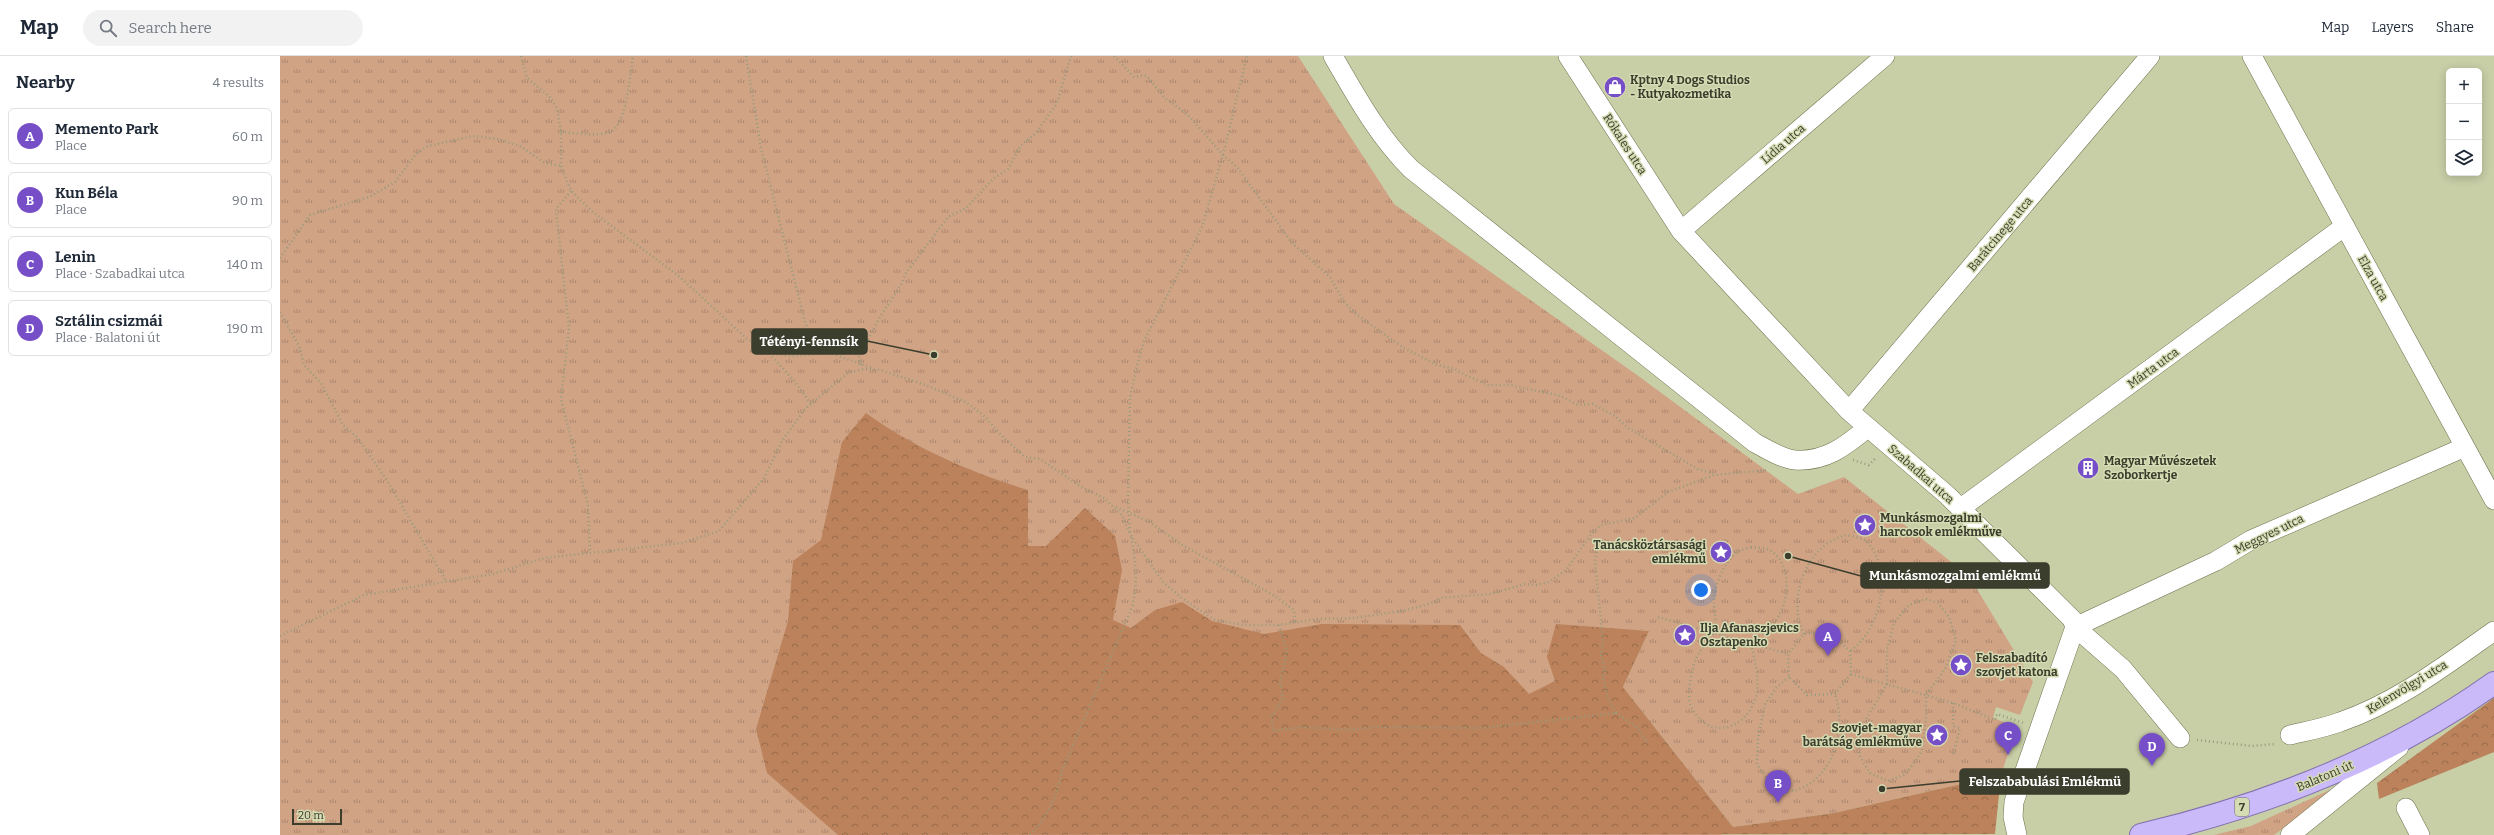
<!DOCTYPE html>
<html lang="en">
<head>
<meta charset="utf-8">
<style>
	:root { --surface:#fff; --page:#f2f2f3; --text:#1f2937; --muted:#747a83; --line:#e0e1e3; --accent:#764ec7 }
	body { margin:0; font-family:Bitter,serif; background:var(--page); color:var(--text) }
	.controls { position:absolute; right:12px; top:12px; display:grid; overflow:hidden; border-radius:6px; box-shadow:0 2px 10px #0003 }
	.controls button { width:36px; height:36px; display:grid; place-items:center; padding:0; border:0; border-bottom:1px solid var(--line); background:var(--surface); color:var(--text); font:20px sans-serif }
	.scale { position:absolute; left:12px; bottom:10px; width:50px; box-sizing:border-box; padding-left:4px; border:2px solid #3b3d2d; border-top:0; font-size:11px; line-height:14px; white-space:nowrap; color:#3b3d2d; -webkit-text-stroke:3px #d5dbb2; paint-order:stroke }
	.you { position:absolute; left:1421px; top:534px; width:14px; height:14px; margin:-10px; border:3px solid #fff; border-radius:50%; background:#1a73e8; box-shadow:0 0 0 6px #1a73e833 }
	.badge { display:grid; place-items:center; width:26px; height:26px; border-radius:50%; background:var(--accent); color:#fff; font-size:13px; font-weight:700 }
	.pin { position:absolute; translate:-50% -33px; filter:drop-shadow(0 1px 2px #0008) }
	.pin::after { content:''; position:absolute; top:21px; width:14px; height:12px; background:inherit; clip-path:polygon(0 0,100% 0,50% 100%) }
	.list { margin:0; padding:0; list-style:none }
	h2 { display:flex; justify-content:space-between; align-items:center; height:52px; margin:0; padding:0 16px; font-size:17px }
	h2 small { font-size:13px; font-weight:400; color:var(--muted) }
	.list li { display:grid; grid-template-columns:26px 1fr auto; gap:12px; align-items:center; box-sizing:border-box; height:56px; margin:0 8px 8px; padding:0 8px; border:1px solid var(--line); border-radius:6px }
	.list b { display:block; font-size:15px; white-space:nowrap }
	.list p { margin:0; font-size:13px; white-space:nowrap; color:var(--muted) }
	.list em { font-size:13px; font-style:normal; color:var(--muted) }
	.icon { flex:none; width:22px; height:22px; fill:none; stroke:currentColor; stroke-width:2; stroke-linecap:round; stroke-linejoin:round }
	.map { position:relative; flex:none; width:2214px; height:779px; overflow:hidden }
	header { display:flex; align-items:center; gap:24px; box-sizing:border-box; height:56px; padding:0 20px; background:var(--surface); border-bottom:1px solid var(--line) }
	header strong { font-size:19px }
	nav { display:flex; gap:22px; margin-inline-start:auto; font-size:14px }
	.search { width:280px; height:36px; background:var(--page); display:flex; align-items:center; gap:10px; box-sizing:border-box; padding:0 14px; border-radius:22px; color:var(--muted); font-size:15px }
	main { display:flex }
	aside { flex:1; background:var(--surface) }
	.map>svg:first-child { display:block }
</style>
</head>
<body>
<header>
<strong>Map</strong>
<div class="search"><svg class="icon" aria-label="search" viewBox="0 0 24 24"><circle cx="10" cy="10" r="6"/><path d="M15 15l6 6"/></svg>Search here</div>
<nav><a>Map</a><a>Layers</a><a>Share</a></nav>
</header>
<main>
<aside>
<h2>Nearby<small>4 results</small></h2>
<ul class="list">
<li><span class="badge">A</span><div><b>Memento Park</b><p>Place</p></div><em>60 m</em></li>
<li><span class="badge">B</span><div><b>Kun Béla</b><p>Place</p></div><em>90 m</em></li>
<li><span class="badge">C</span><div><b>Lenin</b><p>Place · Szabadkai utca</p></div><em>140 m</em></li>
<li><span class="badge">D</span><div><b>Sztálin csizmái</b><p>Place · Balatoni út</p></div><em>190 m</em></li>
</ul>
</aside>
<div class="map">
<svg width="2214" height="779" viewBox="0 0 2214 779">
	<defs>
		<pattern id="grass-tufts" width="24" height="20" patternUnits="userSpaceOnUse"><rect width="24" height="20" fill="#d0a385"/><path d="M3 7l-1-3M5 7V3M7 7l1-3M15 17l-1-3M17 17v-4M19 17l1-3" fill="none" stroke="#aa866d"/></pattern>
		<pattern id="forest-crowns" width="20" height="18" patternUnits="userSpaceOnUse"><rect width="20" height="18" fill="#bb825c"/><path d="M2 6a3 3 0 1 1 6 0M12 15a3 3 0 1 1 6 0" fill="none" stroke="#996c4c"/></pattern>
	</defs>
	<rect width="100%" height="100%" fill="#c8cea6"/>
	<!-- grass -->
	<path fill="url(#grass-tufts)" d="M 0,0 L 1018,0 L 1114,148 L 1357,319 L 1518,438 L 1564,421 L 1689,520 L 1753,626 L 1740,659 L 1716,651 L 1713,662 L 1737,671 L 1721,719 L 1554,757 L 1453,771 L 1343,631 L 1369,575 L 1357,574 L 1333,630 L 1442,779 L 0,779 Z
		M 2063,728 L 1994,779 L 1934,779 L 1971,770 Z"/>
	<!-- forest -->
	<path fill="url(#forest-crowns)" d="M 586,357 C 636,393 690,416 748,434 L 748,490 L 766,490 L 805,452 L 835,480 L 842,514 L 833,564 L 851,572 L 875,554 L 902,546 L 932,565 L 984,578 L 1042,568 L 1180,569 L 1201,597 L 1224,611 L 1249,638 L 1275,625 L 1267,601 L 1276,568 L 1369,575 L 1343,631 L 1453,771 L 1554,757 L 1721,719 L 1715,778 L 558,779 L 487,717 L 476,673 L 508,565 L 513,505 L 541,484 L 562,386 Z
		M 2214,642 L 2214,696 L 2099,743 L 2097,727 Z"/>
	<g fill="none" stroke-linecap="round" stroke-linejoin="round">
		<!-- minor casing -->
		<g stroke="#6b714c" stroke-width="20">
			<path id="minor" d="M 1053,0 C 1076,40 1098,80 1131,113 L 1475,387 C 1487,393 1502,403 1515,404 C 1545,406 1566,390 1587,372
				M 1288,0 L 1401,175 L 1569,355 L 1667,439 L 1792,563 L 1795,571 L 1734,746 L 1733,761 L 1737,779
				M 1972,0 L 2214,444
				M 1401,175 L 1605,0
				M 1569,355 L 1870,0
				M 1681,452 L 2065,170
				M 1795,571 L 1936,505 L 1971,484 L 2185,391
				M 1795,571 L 1843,613 L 1900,682
				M 2010,679 C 2027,675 2044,672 2060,666 C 2116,647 2166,609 2214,575
				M 2126,752 L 2140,779
				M 2010,779 L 2119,691"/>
		</g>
		<!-- major casing -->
		<g stroke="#8270b0" stroke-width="24">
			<path id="major" d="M 1861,779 C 1987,749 2108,703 2214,627"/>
		</g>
		<!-- path -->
		<path stroke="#969b7b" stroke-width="2.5" stroke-dasharray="1 3" stroke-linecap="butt" d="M 241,0 L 247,22 L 269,40 L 277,52 L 281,76 L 281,110 L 291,135 L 314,157 L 400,221 L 466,282 L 489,297 L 515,326 L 531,348
			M 466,0 L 481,92 L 525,266 L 533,283 L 550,297 L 592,312
			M 834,0 L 854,21 L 864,19 L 868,21 L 884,41 L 909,60 L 943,99 L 957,111 L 1012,187 L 1050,221 L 1065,247 L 1077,259 L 1124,292 L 1157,309 L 1175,313 L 1183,318 L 1208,329 L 1230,329 L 1281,340 L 1298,349 L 1313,348 L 1335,360 L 1348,372 L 1418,413 L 1433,418
			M 281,76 C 296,77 314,80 328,77 C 347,73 350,17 353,0
			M 291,135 L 276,153 L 289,272 L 281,343 L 308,449 L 310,496
			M 0,202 L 30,159 L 89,141 L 115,126 L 136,98 L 148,90 L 193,80 L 218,83 L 240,90 L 265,107 L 281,110
			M 0,256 L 20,292 L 24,309 L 41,327 L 63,369 L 78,382 L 108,426 L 166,525
			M 489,297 L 511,300 L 550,297
			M 581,309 L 579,301 L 600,261 L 621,229 L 626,217 L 668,161 L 686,152 L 713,123 L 728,113 L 741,89 L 755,78 L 777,47 L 791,0
			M 1573,404 L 1589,409 L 1595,403
			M 836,451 L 868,465 L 904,490 L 995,540 L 1014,554 L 1015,567
			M 850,476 L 848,445 L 850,342 L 856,313 L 864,285 L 922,171 L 943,99 L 967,0
			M 1471,491 C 1476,492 1482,491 1487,493 C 1514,504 1510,548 1494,567 C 1488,574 1479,581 1471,587 C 1475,605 1480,623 1476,641 C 1466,674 1429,685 1412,652 C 1405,641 1412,608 1419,597 C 1423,590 1431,584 1434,577 C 1437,570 1434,555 1434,547 C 1434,529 1443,508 1457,496 C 1460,493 1467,493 1471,491 Z
			M 1646,543 L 1658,547 L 1669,561 L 1676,584 L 1665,613 L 1646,639 L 1646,664 L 1642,695 L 1626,718 L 1608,725 L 1590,717 L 1579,699 L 1580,673 L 1607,628 L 1607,593 L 1614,567 L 1629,549 Z
			M 1378,561 L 1508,598
			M 999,569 L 1007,595 L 1000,628 L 1003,642 L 992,660 L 993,675 L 1022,671 L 1068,674 L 1095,671 L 1203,672 L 1336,657 L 1328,642 L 1323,622 L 1325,613 L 1321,599 L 1323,586 L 1315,505 L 1318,492 L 1309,482
			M 1549,576 L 1570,595 L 1571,618 L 1555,638 L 1527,639 L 1509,621 L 1508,598 L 1524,578 Z
			M 1524,578 C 1509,550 1521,505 1548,487 C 1554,483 1560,481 1566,479 C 1571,480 1582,482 1586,485 C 1615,513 1601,574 1570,595
			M 0,580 L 84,539 L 213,518 L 264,502 L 402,487 L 439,475 L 484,422 L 502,385 L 525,353 L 568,317 L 584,313 L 600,314 L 643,328 L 686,346 L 703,359 L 723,381 L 745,401 L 760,403 L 803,432 L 824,442 L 842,459 L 850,478 L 883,526 L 903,543 L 935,564 L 963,569 L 999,569 L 1038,563 L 1074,562 L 1127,554 L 1156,546 L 1160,542 L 1211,538 L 1245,528 L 1256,529 L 1269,526 L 1286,514 L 1312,477 L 1321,469 L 1355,462 L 1388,436 L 1434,419 L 1488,414
			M 1571,618 L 1673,647 L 1715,664 L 1717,658 L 1744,667
			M 1509,621 L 1497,631 L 1485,648 L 1478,682 L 1477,708 L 1491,729 L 1514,735 C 1519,733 1526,731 1531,727 C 1558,706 1565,668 1555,638
			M 1673,647 L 1673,670 L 1680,672 L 1673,699
			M 1336,657 L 1356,671 L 1368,687
			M 1917,684 L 1972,690 L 1996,688
			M 750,779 C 768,760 777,740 782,715 L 852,551 C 858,527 856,506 851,481"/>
		<!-- minor -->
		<use href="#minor" stroke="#fff" stroke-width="19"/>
		<!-- major -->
		<use href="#major" stroke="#cbbafa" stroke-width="22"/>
	</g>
	<!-- icons -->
	<defs>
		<g id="shop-disc" transform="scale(1.15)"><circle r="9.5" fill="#764ec7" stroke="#d5dbb2"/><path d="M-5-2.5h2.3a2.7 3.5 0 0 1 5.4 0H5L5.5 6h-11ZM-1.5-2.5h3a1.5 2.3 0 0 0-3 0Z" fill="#fff"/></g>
		<g id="building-disc" transform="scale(1.15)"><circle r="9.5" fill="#764ec7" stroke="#d5dbb2"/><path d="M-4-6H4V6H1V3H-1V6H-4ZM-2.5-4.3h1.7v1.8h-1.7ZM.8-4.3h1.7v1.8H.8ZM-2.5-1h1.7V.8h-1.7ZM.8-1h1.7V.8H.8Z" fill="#fff"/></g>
		<g id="sight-disc" transform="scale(1.15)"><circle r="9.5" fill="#764ec7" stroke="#d5dbb2"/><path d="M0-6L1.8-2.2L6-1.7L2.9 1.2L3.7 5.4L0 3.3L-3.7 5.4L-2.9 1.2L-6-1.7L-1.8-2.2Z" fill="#fff"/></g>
	</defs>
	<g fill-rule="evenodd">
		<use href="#shop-disc" x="1335" y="31"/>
		<use href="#building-disc" x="1808" y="412"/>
		<use href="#sight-disc" x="1585" y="469"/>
		<use href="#sight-disc" x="1441" y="496"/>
		<use href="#sight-disc" x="1405" y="579"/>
		<use href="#sight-disc" x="1681" y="609"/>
		<use href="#sight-disc" x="1657" y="679"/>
	</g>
	<g text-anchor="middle" stroke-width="3" stroke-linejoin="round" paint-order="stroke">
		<!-- shield labels -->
		<rect fill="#d5dbb2" stroke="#696c55" stroke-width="1" x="1955" y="742" width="14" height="18" rx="3"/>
		<g font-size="11" font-weight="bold" fill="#3b3d2d">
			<text x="1962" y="755">7</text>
		</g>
		<!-- poi labels -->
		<g font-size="12" font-weight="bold" fill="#3b3d2d" stroke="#d5dbb2" text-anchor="start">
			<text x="1350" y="28">Kptny 4 Dogs Studios<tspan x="1350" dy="14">- Kutyakozmetika</tspan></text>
			<text x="1824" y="409">Magyar Művészetek<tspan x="1824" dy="14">Szoborkertje</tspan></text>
			<text x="1600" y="466">Munkásmozgalmi<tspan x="1600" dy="14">harcosok emlékműve</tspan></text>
			<text x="1426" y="493" text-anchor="end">Tanácsköztársasági<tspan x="1426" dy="14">emlékmű</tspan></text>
			<text x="1420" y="576">Ilja Afanaszjevics<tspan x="1420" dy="14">Osztapenko</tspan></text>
			<text x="1696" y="606">Felszabadító<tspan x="1696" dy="14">szovjet katona</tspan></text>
			<text x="1642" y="676" text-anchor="end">Szovjet-magyar<tspan x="1642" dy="14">barátság emlékműve</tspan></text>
		</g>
		<!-- street labels -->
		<g font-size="12" fill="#3b3d2d" stroke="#d5dbb2">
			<text transform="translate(1345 88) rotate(57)" y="4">Rókales utca</text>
			<text transform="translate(1503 88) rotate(-41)" y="4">Lídia utca</text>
			<text transform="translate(1720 178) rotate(-50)" y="4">Barátcinege utca</text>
			<text transform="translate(2093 222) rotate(61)" y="4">Elza utca</text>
			<text transform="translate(1873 312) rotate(-36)" y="4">Márta utca</text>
			<text transform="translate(1641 418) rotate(41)" y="4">Szabadkai utca</text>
			<text transform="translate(1989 478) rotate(-26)" y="4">Meggyes utca</text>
			<text transform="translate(2127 631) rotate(-31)" y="4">Kelenvölgyi utca</text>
			<text transform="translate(2045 720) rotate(-23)" y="4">Balatoni út</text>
		</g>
	</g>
	<!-- callouts -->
	<path fill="none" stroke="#3b3d2d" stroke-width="1.5" d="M654 299L587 285M1508 500L1581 520M1602 733L1680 725"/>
	<g fill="#3b3d2d" stroke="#d5dbb2" stroke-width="1.5">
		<circle cx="654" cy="299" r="4"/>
		<circle cx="1508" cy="500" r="4"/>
		<circle cx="1602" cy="733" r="4"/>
	</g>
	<g fill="#3b3d2d" stroke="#3b3d2d" stroke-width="1.5">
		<rect x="472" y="273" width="115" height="25" rx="4"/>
		<rect x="1581" y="507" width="188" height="25" rx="4"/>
		<rect x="1680" y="713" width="169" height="25" rx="4"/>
	</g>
	<g font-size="13" text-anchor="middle" font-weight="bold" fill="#fff">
		<text x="529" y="290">Tétényi-fennsík</text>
		<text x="1675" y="524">Munkásmozgalmi emlékmű</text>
		<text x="1765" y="730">Felszababulási Emlékmü</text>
	</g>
</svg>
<div class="controls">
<button>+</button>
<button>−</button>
<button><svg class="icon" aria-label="layers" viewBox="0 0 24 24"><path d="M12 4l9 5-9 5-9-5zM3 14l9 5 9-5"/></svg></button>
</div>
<div class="scale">20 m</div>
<div class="you"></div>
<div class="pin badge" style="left:1548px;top:600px">A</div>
<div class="pin badge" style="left:1498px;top:747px">B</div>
<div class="pin badge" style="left:1728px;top:699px">C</div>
<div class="pin badge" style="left:1872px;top:710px">D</div>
</div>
</main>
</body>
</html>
